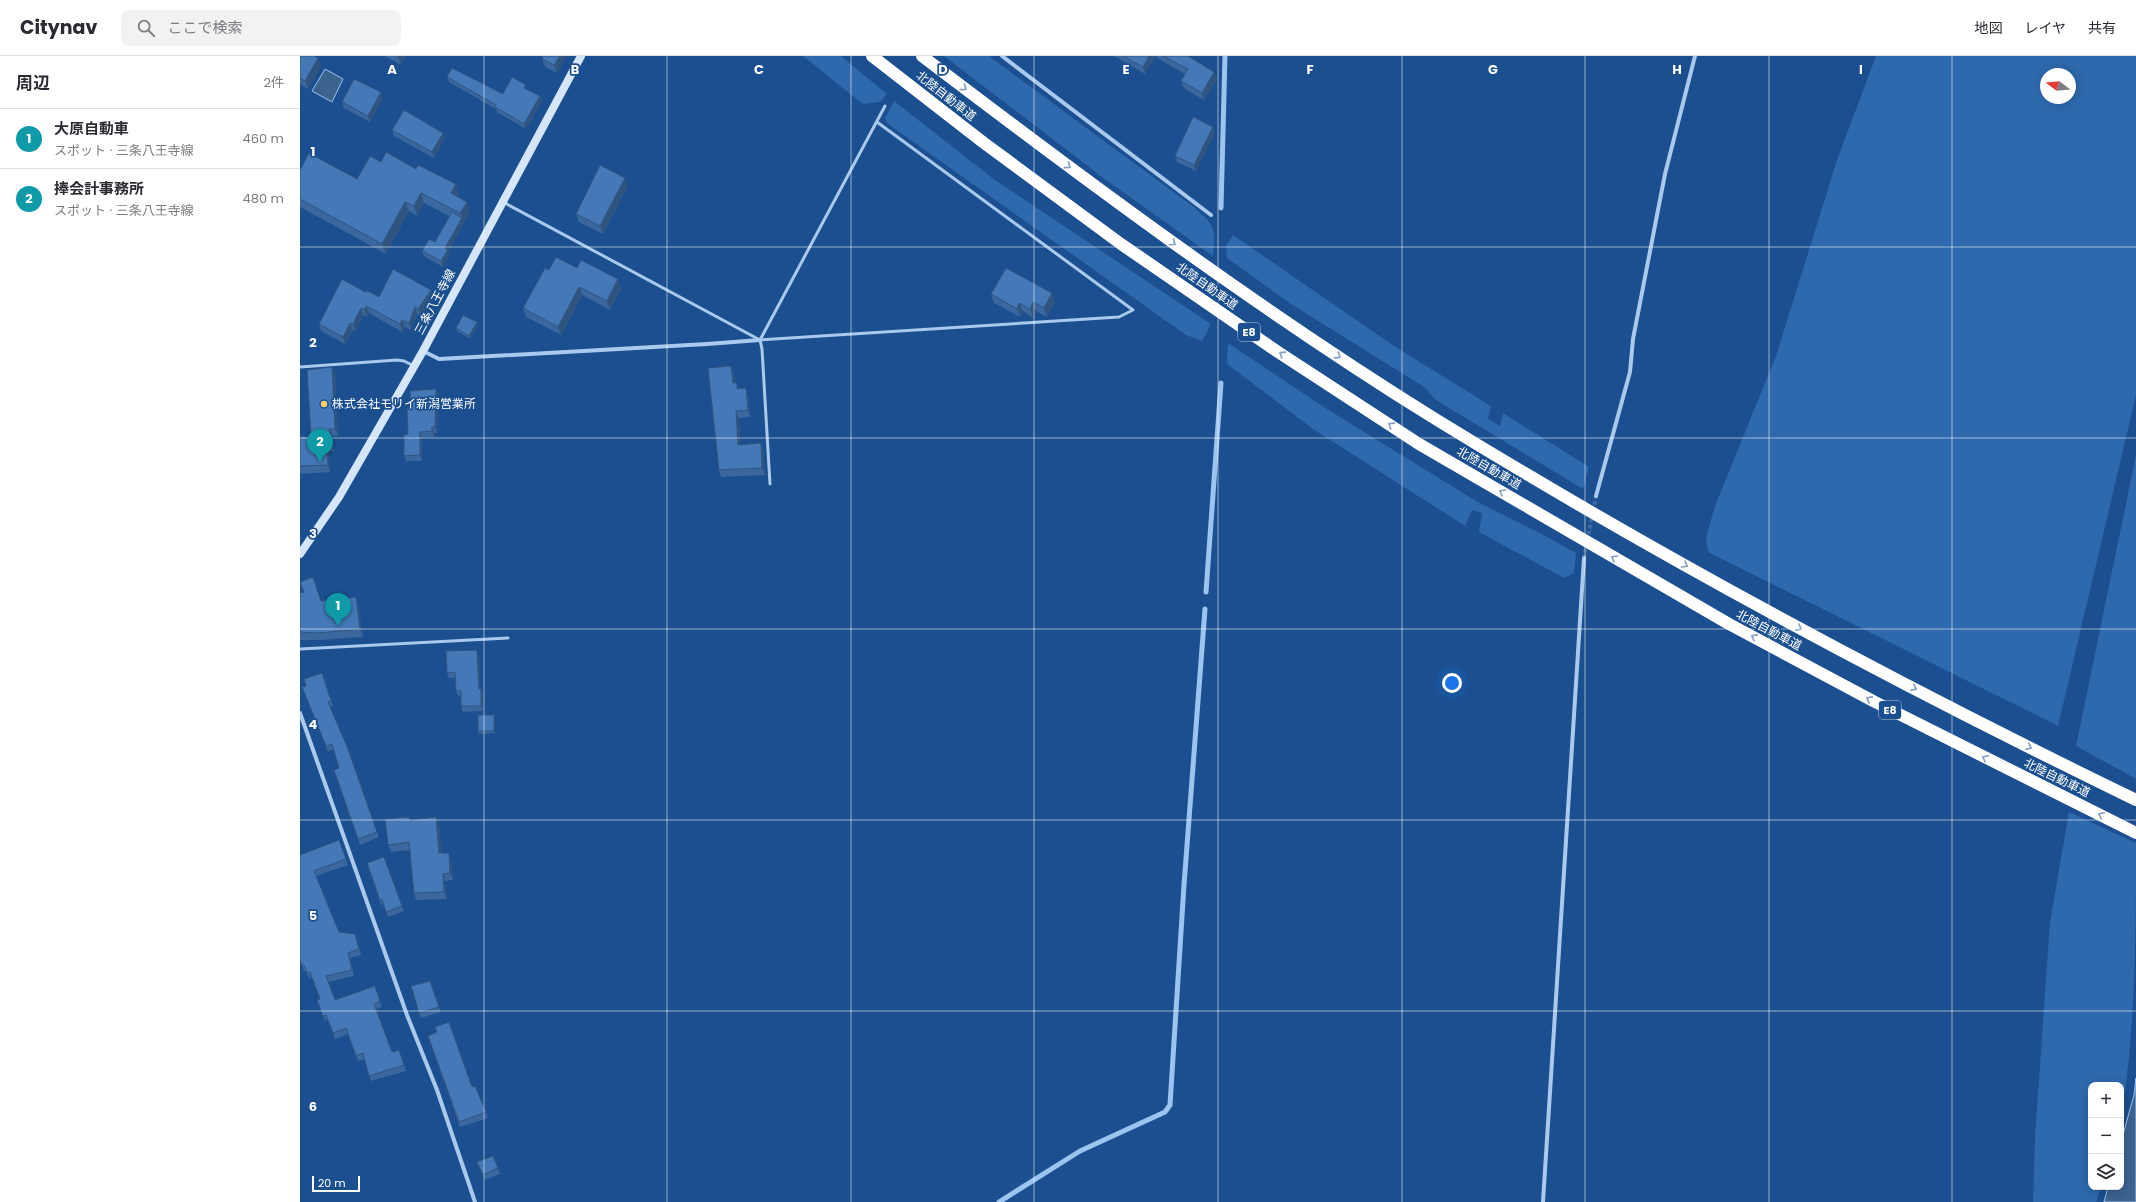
<!DOCTYPE html>
<html lang="ja">
<head>
<meta charset="utf-8">
<style>
	:root { --surface:#fff; --page:#f2f2f3; --text:#2b2b33; --muted:#7c7c81; --line:#e1e1e2; --accent:#b45309 }
	body { margin:0; font-family:Poppins,"Noto Sans JP",sans-serif; background:var(--page); color:var(--text) }
	.controls { position:absolute; right:12px; bottom:12px; display:grid; overflow:hidden; border-radius:8px; box-shadow:0 2px 10px #0003 }
	.controls button { width:36px; height:36px; display:grid; place-items:center; padding:0; border:0; border-bottom:1px solid var(--line); background:var(--surface); color:var(--text); font:20px sans-serif }
	.compass { position:absolute; left:1740px; top:12px; width:36px; height:36px; border-radius:50%; background:var(--surface); box-shadow:0 2px 10px #0003; rotate:286deg }
	.scale { position:absolute; left:12px; bottom:10px; width:48px; box-sizing:border-box; padding-left:4px; border:2px solid #fff; border-top:0; font-size:11px; line-height:14px; white-space:nowrap; color:#fff; -webkit-text-stroke:3px #1b4f8f; paint-order:stroke }
	.you { position:absolute; left:1152px; top:627px; width:14px; height:14px; margin:-10px; border:3px solid #fff; border-radius:50%; background:#1a73e8; box-shadow:0 0 0 6px #1a73e833 }
	.badge { display:grid; place-items:center; width:26px; height:26px; border-radius:50%; background:var(--accent); color:#fff; font-size:13px; font-weight:700 }
	.pin { position:absolute; translate:-50% -33px; filter:drop-shadow(0 1px 2px #0008) }
	.pin::after { content:''; position:absolute; top:21px; width:14px; height:12px; background:inherit; clip-path:polygon(0 0,100% 0,50% 100%) }
	.list { margin:0; padding:0; list-style:none }
	h2 { display:flex; justify-content:space-between; align-items:center; height:52px; margin:0; padding:0 16px; font-size:17px }
	h2 small { font-size:13px; font-weight:400; color:var(--muted) }
	.list li { display:grid; grid-template-columns:26px 1fr auto; gap:12px; align-items:center; box-sizing:border-box; height:60px; padding:0 16px; border-top:1px solid var(--line) }
	.list b { display:block; font-size:15px; white-space:nowrap }
	.list p { margin:0; font-size:13px; white-space:nowrap; color:var(--muted) }
	.list em { font-size:13px; font-style:normal; color:var(--muted) }
	.icon { flex:none; width:22px; height:22px; fill:none; stroke:currentColor; stroke-width:2; stroke-linecap:round; stroke-linejoin:round }
	.map { position:relative; flex:none; width:1836px; height:1146px; overflow:hidden }
	header { display:flex; align-items:center; gap:24px; box-sizing:border-box; height:56px; padding:0 20px; background:var(--surface); border-bottom:1px solid var(--line) }
	header strong { font-size:19px }
	nav { display:flex; gap:22px; margin-inline-start:auto; font-size:14px }
	.search { width:280px; height:36px; background:var(--page); display:flex; align-items:center; gap:10px; box-sizing:border-box; padding:0 14px; border-radius:8px; color:var(--muted); font-size:15px }
	main { display:flex }
	aside { flex:1; background:var(--surface) }
	.map>svg:first-child { display:block }
</style>
</head>
<body>
<header>
<strong>Citynav</strong>
<div class="search"><svg class="icon" aria-label="search" viewBox="0 0 24 24"><circle cx="10" cy="10" r="6"/><path d="M15 15l6 6"/></svg>ここで検索</div>
<nav><a>地図</a><a>レイヤ</a><a>共有</a></nav>
</header>
<main>
<aside>
<h2>周辺<small>2件</small></h2>
<ul class="list">
<li><span class="badge" style="background:#0f9aa8">1</span><div><b>大原自動車</b><p>スポット · 三条八王寺線</p></div><em>460 m</em></li>
<li><span class="badge" style="background:#0f9aa8">2</span><div><b>捧会計事務所</b><p>スポット · 三条八王寺線</p></div><em>480 m</em></li>
</ul>
</aside>
<div class="map">
<svg width="1836" height="1146" viewBox="0 0 1836 1146">
	<rect width="100%" height="100%" fill="#1b4f8f"/>
	<!-- green -->
	<path fill="#2e69ad" fill-rule="evenodd" d="M 503,0 L 541,0 L 587,38 L 580,46 L 563,48 Z
		M 644,0 L 689,0 L 895,152 C 916,171 916,172 913,200 L 806,124 Z
		M 1576,0 L 1836,0 L 1836,339 L 1758,670 L 1408,496 L 1406,481 L 1415,450 L 1476,300 L 1537,104 ZM 1746,18 L 1770,18 L 1770,42 L 1746,42 Z
		M 594,45 L 695,124 L 911,268 L 902,285 L 886,279 L 588,68 L 585,62 Z
		M 933,179 L 1094,290 L 1191,350 L 1188,363 L 1200,370 L 1203,357 L 1289,411 L 1283,433 L 1136,344 L 1124,331 L 991,248 L 927,202 L 926,190 Z
		M 928,287 L 1027,353 L 1176,445 L 1240,477 L 1276,497 L 1274,517 L 1264,522 L 1179,476 L 1182,457 L 1172,454 L 1165,470 L 1013,373 L 927,308 Z
		M 1836,399 L 1836,723 L 1776,690 Z
		M 1769,756 L 1836,787 C 1836,873 1836,976 1821,1059 L 1821,1029 L 1791,1029 L 1791,1131 L 1801,1131 L 1796,1146 L 1733,1146 L 1735,1081 L 1750,866 Z"/>
	<!-- water -->
	<path fill="#3c6290" stroke="#9cc4f0" d="M 25,13 L 43,23 L 32,46 L 12,35 Z
		M 1836,1022 L 1836,1146 L 1804,1146 L 1808,1131 L 1821,1131 L 1821,1086 L 1834,1039 Z"/>
	<g fill="none" stroke-linecap="round" stroke-linejoin="round">
		<!-- stream -->
		<path stroke="#9cc4f0" stroke-width="5" d="M 921,152 L 925,0
			M 906,536 L 921,327
			M 699,1146 L 780,1095 L 865,1056 L 870,1049 L 884,829 L 905,553"/>
		<!-- minor-tunnel -->
		<path stroke="#3d69a0" stroke-width="4" stroke-dasharray="4 2" stroke-linecap="butt" d="M 1284,502 L 1296,440"/>
		<!-- service -->
		<path stroke="#a9c9ee" stroke-width="3" d="M 203,146 L 460,284 L 819,261 L 833,254 L 577,66
			M 0,311 L 97,304 L 104,305 L 114,310
			M 470,428 L 462,293 L 460,284 L 585,50
			M 0,593 L 208,582"/>
		<!-- minor -->
		<path stroke="#a9c9ee" stroke-width="4" d="M 702,0 L 911,159
			M 123,295 L 139,303 L 407,288 L 460,284
			M 1296,440 L 1330,316 L 1333,283 L 1365,118 L 1395,0
			M 0,657 L 107,959 L 137,1034 L 175,1146
			M 1243,1146 L 1284,502"/>
		<!-- secondary -->
		<path stroke="#d6e6fa" stroke-width="8" d="M 0,498 L 39,441 L 123,295 L 281,0"/>
		<!-- motorway -->
		<path stroke="#fff" stroke-width="12" d="M 572,0 L 684,87 L 821,188 L 978,296 L 1119,388 L 1429,568 L 1575,646 L 1836,777
			M 622,0 C 789,127 958,253 1137,364 C 1363,503 1597,628 1836,744"/>
	</g>
	<!-- wall -->
	<path fill="#3a679d" d="M 0,0 L 21,11 L 8,33 L 0,28 Z
		M 85,0 L 106,0 L 101,9 Z
		M 243,0 L 267,0 L 257,17 L 245,11 L 242,3 Z
		M 814,0 L 856,0 L 845,18 Z
		M 856,0 L 888,0 L 914,16 L 917,23 L 904,44 L 884,32 L 881,25 L 885,18 L 857,2 Z
		M 147,21 L 203,38 L 227,34 L 240,40 L 242,45 L 226,73 L 197,56 L 196,53 L 149,26 Z
		M 83,42 L 70,66 L 44,52 L 42,46 Z
		M 92,74 L 143,77 L 145,82 L 134,102 L 94,80 Z
		M 915,76 L 896,115 L 877,106 L 875,100 Z
		M 81,106 L 159,138 L 157,141 L 170,155 L 148,196 L 150,199 L 143,211 L 124,200 L 122,195 L 135,186 L 149,160 L 124,147 L 117,160 L 109,155 L 86,198 L 0,151 L 0,114 L 57,123 Z
		M 328,130 L 303,178 L 279,166 L 276,158 Z
		M 277,212 L 321,232 L 310,254 L 282,239 L 261,279 L 226,261 L 223,252 L 249,214 Z
		M 131,234 L 133,241 L 121,260 L 117,258 L 111,274 L 105,271 L 102,276 L 69,257 L 67,261 L 63,259 L 55,276 L 53,274 L 45,288 L 21,275 L 19,268 L 65,236 L 79,241 Z
		M 691,238 L 755,246 L 747,261 L 736,255 L 733,262 L 723,255 L 720,261 L 694,247 Z
		M 177,266 L 178,269 L 170,283 L 157,275 L 156,272 Z
		M 431,310 L 434,317 L 434,327 L 439,333 L 448,339 L 450,361 L 439,362 L 440,389 L 463,394 L 465,419 L 421,421 L 419,414 Z
		M 35,318 L 38,380 L 32,380 L 34,395 L 29,395 L 30,416 L 0,418 L 0,381 L 11,380 Z
		M 136,333 L 138,339 L 137,377 L 134,377 L 134,381 L 122,381 L 122,405 L 106,405 L 104,400 L 108,378 L 111,352 Z
		M 0,537 L 22,545 L 56,541 L 58,548 L 63,581 L 21,584 L 0,584 Z
		M 179,600 L 180,633 L 182,638 L 183,655 L 163,656 L 161,650 L 161,640 L 158,640 L 156,635 L 155,622 L 149,622 L 147,617 Z
		M 22,617 L 33,650 L 30,651 L 48,693 L 79,781 L 60,789 L 34,714 L 39,712 L 33,693 L 28,696 L 2,631 L 6,630 Z
		M 195,662 L 195,677 L 179,678 L 178,675 Z
		M 109,761 L 111,764 L 136,761 L 139,768 L 141,797 L 149,797 L 151,804 L 153,824 L 145,825 L 147,843 L 116,844 L 114,837 L 110,794 L 91,796 L 88,789 Z
		M 39,784 L 48,809 L 16,820 L 39,876 L 57,883 L 61,899 L 50,902 L 54,920 L 28,926 L 35,944 L 75,930 L 82,951 L 76,953 L 92,996 L 101,999 L 106,1015 L 71,1025 L 64,1003 L 58,1005 L 48,978 L 35,983 L 28,964 L 25,965 L 17,944 L 20,943 L 12,921 L 9,923 L 6,915 L 4,915 L 0,904 L 0,799 Z
		M 84,801 L 104,855 L 88,861 L 83,848 L 81,849 L 67,807 Z
		M 130,925 L 141,956 L 121,962 L 119,957 Z
		M 137,976 L 172,1031 L 186,1056 L 188,1062 L 160,1071 L 128,980 Z
		M 193,1100 L 200,1118 L 185,1124 L 177,1106 Z"/>
	<!-- shaded-wall -->
	<path fill="#305480" d="M 98,0 L 106,0 L 101,9 Z
		M 260,0 L 267,0 L 257,17 L 254,9 Z
		M 849,0 L 856,0 L 845,18 L 843,11 Z
		M 18,2 L 21,11 L 8,33 L 5,25 Z
		M 914,16 L 917,23 L 904,44 L 902,37 Z
		M 81,36 L 83,42 L 70,66 L 68,60 Z
		M 240,40 L 242,45 L 226,73 L 224,68 Z
		M 913,71 L 915,76 L 896,115 L 894,109 Z
		M 143,77 L 145,82 L 134,102 L 132,96 Z
		M 325,122 L 328,130 L 303,178 L 300,170 Z
		M 156,128 L 159,138 L 154,147 L 151,137 Z
		M 121,137 L 124,147 L 117,160 L 114,150 Z
		M 105,146 L 109,155 L 86,198 L 82,188 Z
		M 167,146 L 170,155 L 164,167 L 160,157 Z
		M 162,162 L 164,167 L 148,196 L 150,199 L 143,211 L 141,205 L 145,192 Z
		M 318,223 L 321,232 L 310,254 L 307,245 Z
		M 279,231 L 282,239 L 261,279 L 258,271 Z
		M 131,234 L 133,241 L 121,260 L 118,253 Z
		M 752,237 L 755,246 L 747,261 L 744,252 Z
		M 733,246 L 736,255 L 733,262 L 730,253 Z
		M 719,247 L 723,255 L 720,261 L 717,253 Z
		M 66,250 L 69,257 L 67,261 L 64,254 Z
		M 115,251 L 117,258 L 111,274 L 109,267 Z
		M 61,252 L 63,259 L 55,276 L 53,268 Z
		M 102,264 L 105,271 L 102,276 L 100,268 Z
		M 177,266 L 178,269 L 170,283 L 169,280 Z
		M 50,267 L 53,274 L 45,288 L 43,281 Z
		M 431,310 L 434,317 L 435,334 L 433,327 Z
		M 32,311 L 35,318 L 38,380 L 35,373 Z
		M 446,332 L 448,339 L 450,361 L 448,354 Z
		M 136,333 L 138,339 L 137,377 L 135,371 Z
		M 436,355 L 439,362 L 441,395 L 438,389 Z
		M 132,371 L 134,377 L 134,381 L 132,375 Z
		M 29,373 L 32,380 L 34,395 L 31,387 Z
		M 120,376 L 122,381 L 122,405 L 120,399 Z
		M 27,387 L 29,395 L 30,416 L 28,409 Z
		M 461,387 L 463,394 L 465,419 L 462,412 Z
		M 56,541 L 58,548 L 63,581 L 60,573 Z
		M 177,594 L 179,600 L 181,638 L 179,633 Z
		M 181,633 L 182,638 L 183,655 L 181,650 Z
		M 194,659 L 195,662 L 195,677 L 194,675 Z
		M 136,761 L 139,768 L 142,804 L 139,797 Z
		M 149,797 L 151,804 L 153,824 L 150,817 Z
		M 143,818 L 145,825 L 147,843 L 144,836 Z"/>
	<!-- building -->
	<path fill="#4478b7" stroke="#305480" d="M 0,0 L 14,0 L 18,2 L 5,25 L 0,22 Z
		M 243,0 L 260,0 L 254,9 L 242,3 Z
		M 823,0 L 849,0 L 843,11 Z
		M 863,0 L 888,0 L 914,16 L 902,37 L 881,25 L 888,13 Z
		M 152,12 L 203,38 L 212,21 L 226,29 L 224,32 L 240,40 L 224,68 L 195,51 L 196,49 L 147,21 Z
		M 54,23 L 81,36 L 68,60 L 42,46 Z
		M 104,54 L 143,77 L 132,96 L 92,74 Z
		M 893,61 L 913,71 L 894,109 L 875,100 Z
		M 86,96 L 116,113 L 118,109 L 156,128 L 151,137 L 167,146 L 160,157 L 121,137 L 114,150 L 105,146 L 82,188 L 0,143 L 0,114 L 9,97 L 57,123 L 70,100 L 81,106 Z
		M 300,109 L 325,122 L 300,170 L 276,158 Z
		M 152,156 L 162,162 L 145,192 L 148,194 L 141,205 L 122,195 L 129,183 L 135,186 Z
		M 256,201 L 277,212 L 281,204 L 318,223 L 307,245 L 279,231 L 258,271 L 223,252 L 245,212 L 249,214 Z
		M 706,212 L 752,237 L 744,252 L 733,246 L 730,253 L 719,247 L 717,253 L 691,238 Z
		M 93,213 L 131,234 L 118,253 L 115,251 L 109,267 L 102,264 L 100,268 L 66,250 L 64,254 L 61,252 L 53,268 L 50,267 L 43,281 L 19,268 L 42,223 L 65,236 L 68,235 L 79,241 Z
		M 163,259 L 177,266 L 169,280 L 156,272 Z
		M 431,310 L 433,327 L 437,327 L 437,333 L 446,332 L 448,354 L 436,355 L 438,389 L 461,387 L 462,412 L 419,414 L 408,312 Z
		M 32,311 L 35,373 L 29,373 L 31,387 L 27,387 L 28,409 L 0,410 L 0,381 L 11,380 L 7,314 Z
		M 136,333 L 135,371 L 132,371 L 132,375 L 120,376 L 120,399 L 104,400 L 104,379 L 108,378 L 107,352 L 111,352 L 110,335 Z
		M 13,521 L 21,545 L 56,541 L 60,573 L 19,577 L 0,576 L 0,537 L 4,536 L 0,526 Z
		M 177,594 L 179,633 L 181,633 L 181,650 L 161,650 L 161,635 L 156,635 L 155,616 L 147,617 L 146,595 Z
		M 22,617 L 31,645 L 28,646 L 48,693 L 77,776 L 58,783 L 34,714 L 39,712 L 32,688 L 26,690 L 2,631 L 6,630 L 4,623 Z
		M 178,659 L 194,659 L 194,675 L 178,675 Z
		M 109,761 L 110,764 L 136,761 L 139,797 L 149,797 L 150,817 L 143,818 L 144,836 L 114,837 L 109,786 L 88,789 L 85,763 Z
		M 39,784 L 46,803 L 14,815 L 39,876 L 55,878 L 59,893 L 48,897 L 52,914 L 26,920 L 35,944 L 75,930 L 80,946 L 74,948 L 92,996 L 99,994 L 104,1009 L 69,1020 L 63,997 L 56,1000 L 46,972 L 33,977 L 26,959 L 23,960 L 17,944 L 20,943 L 10,916 L 7,917 L 4,909 L 2,910 L 0,904 L 0,799 Z
		M 84,801 L 102,850 L 86,856 L 82,843 L 80,844 L 67,807 Z
		M 130,925 L 139,951 L 119,957 L 111,930 Z
		M 149,966 L 172,1031 L 175,1030 L 186,1056 L 159,1066 L 128,980 L 137,976 L 135,971 Z
		M 193,1100 L 198,1112 L 183,1119 L 177,1106 Z"/>
	<!-- one-way arrows -->
	<defs><path id="oneway-chevron" d="M-2-3.5L2.5 0L-2 3.5" fill="none" stroke-width="1.6" stroke-linecap="round" stroke-linejoin="round"/></defs>
	<g stroke="#829ec1">
		<use href="#oneway-chevron" transform="translate(664 32) rotate(37)"/>
		<use href="#oneway-chevron" transform="translate(768 110) rotate(37)"/>
		<use href="#oneway-chevron" transform="translate(873 187) rotate(35)"/>
		<use href="#oneway-chevron" transform="translate(982 298) rotate(-147)"/>
		<use href="#oneway-chevron" transform="translate(1038 300) rotate(33)"/>
		<use href="#oneway-chevron" transform="translate(1091 369) rotate(-147)"/>
		<use href="#oneway-chevron" transform="translate(1202 436) rotate(-150)"/>
		<use href="#oneway-chevron" transform="translate(1314 502) rotate(-150)"/>
		<use href="#oneway-chevron" transform="translate(1385 509) rotate(30)"/>
		<use href="#oneway-chevron" transform="translate(1499 572) rotate(28)"/>
		<use href="#oneway-chevron" transform="translate(1454 581) rotate(-152)"/>
		<use href="#oneway-chevron" transform="translate(1614 632) rotate(27)"/>
		<use href="#oneway-chevron" transform="translate(1569 643) rotate(-152)"/>
		<use href="#oneway-chevron" transform="translate(1729 691) rotate(27)"/>
		<use href="#oneway-chevron" transform="translate(1685 702) rotate(-153)"/>
		<use href="#oneway-chevron" transform="translate(1801 759) rotate(-154)"/>
	</g>
	<!-- grid -->
	<path fill="none" stroke="#fff" stroke-width="1" stroke-opacity="0.55" d="M 184,0 L 184,1146M 367,0 L 367,1146M 551,0 L 551,1146M 734,0 L 734,1146M 918,0 L 918,1146M 1102,0 L 1102,1146M 1285,0 L 1285,1146M 1469,0 L 1469,1146M 1652,0 L 1652,1146M 0,191 L 1836,191M 0,382 L 1836,382M 0,573 L 1836,573M 0,764 L 1836,764M 0,955 L 1836,955"/>
	<!-- markers -->
	<circle fill="#ffd166" stroke="#1b4f8f" stroke-width="1.5" cx="24" cy="348" r="4"/>
	<g text-anchor="middle" stroke-width="3.5" stroke-linejoin="round" paint-order="stroke">
		<!-- shield labels -->
		<g fill="#1b4f8f" stroke="#bbcadd" stroke-width="1">
			<rect x="938" y="267" width="22" height="18" rx="3"/>
			<rect x="1579" y="645" width="22" height="18" rx="3"/>
		</g>
		<g font-size="11" font-weight="bold" fill="#fff">
			<text x="949" y="280">E8</text>
			<text x="1590" y="658">E8</text>
		</g>
		<!-- street labels -->
		<g font-size="12" fill="#fff" stroke="#1b4f8f">
			<text transform="translate(646 40) rotate(38)" y="4">北陸自動車道</text>
			<text transform="translate(907 230) rotate(35)" y="4">北陸自動車道</text>
			<text transform="translate(135 246) rotate(-62)" y="4">三条八王寺線</text>
			<text transform="translate(1189 412) rotate(30)" y="4">北陸自動車道</text>
			<text transform="translate(1469 574) rotate(28)" y="4">北陸自動車道</text>
			<text transform="translate(1757 722) rotate(26)" y="4">北陸自動車道</text>
		</g>
		<!-- poi labels -->
		<g font-size="12" fill="#fff" stroke="#1b4f8f" text-anchor="start">
			<text x="32" y="352">株式会社モリイ新潟営業所</text>
		</g>
	</g>
	<g font-size="13" text-anchor="middle" font-weight="bold" fill="#fff" stroke="#1b4f8f" stroke-width="3.5" stroke-linejoin="round" paint-order="stroke">
		<text x="92" y="18">A</text>
		<text x="275" y="18">B</text>
		<text x="459" y="18">C</text>
		<text x="643" y="18">D</text>
		<text x="826" y="18">E</text>
		<text x="1010" y="18">F</text>
		<text x="1193" y="18">G</text>
		<text x="1377" y="18">H</text>
		<text x="1561" y="18">I</text>
		<text x="13" y="100">1</text>
		<text x="13" y="291">2</text>
		<text x="13" y="482">3</text>
		<text x="13" y="673">4</text>
		<text x="13" y="864">5</text>
		<text x="13" y="1055">6</text>
	</g>
</svg>
<div class="controls">
<button>+</button>
<button>−</button>
<button><svg class="icon" aria-label="layers" viewBox="0 0 24 24"><path d="M12 4l9 5-9 5-9-5zM3 14l9 5 9-5"/></svg></button>
</div>
<svg class="compass" viewBox="-18 -18 36 36"><path d="M0-13l5 13h-10z" fill="#e53935"/><path d="M0 13l5-13h-10z" fill="#7c7c81"/></svg>
<div class="scale">20 m</div>
<div class="you"></div>
<div class="pin badge" style="left:38px;top:570px;background:#0f9aa8">1</div>
<div class="pin badge" style="left:20px;top:406px;background:#0f9aa8">2</div>
</div>
</main>
</body>
</html>
